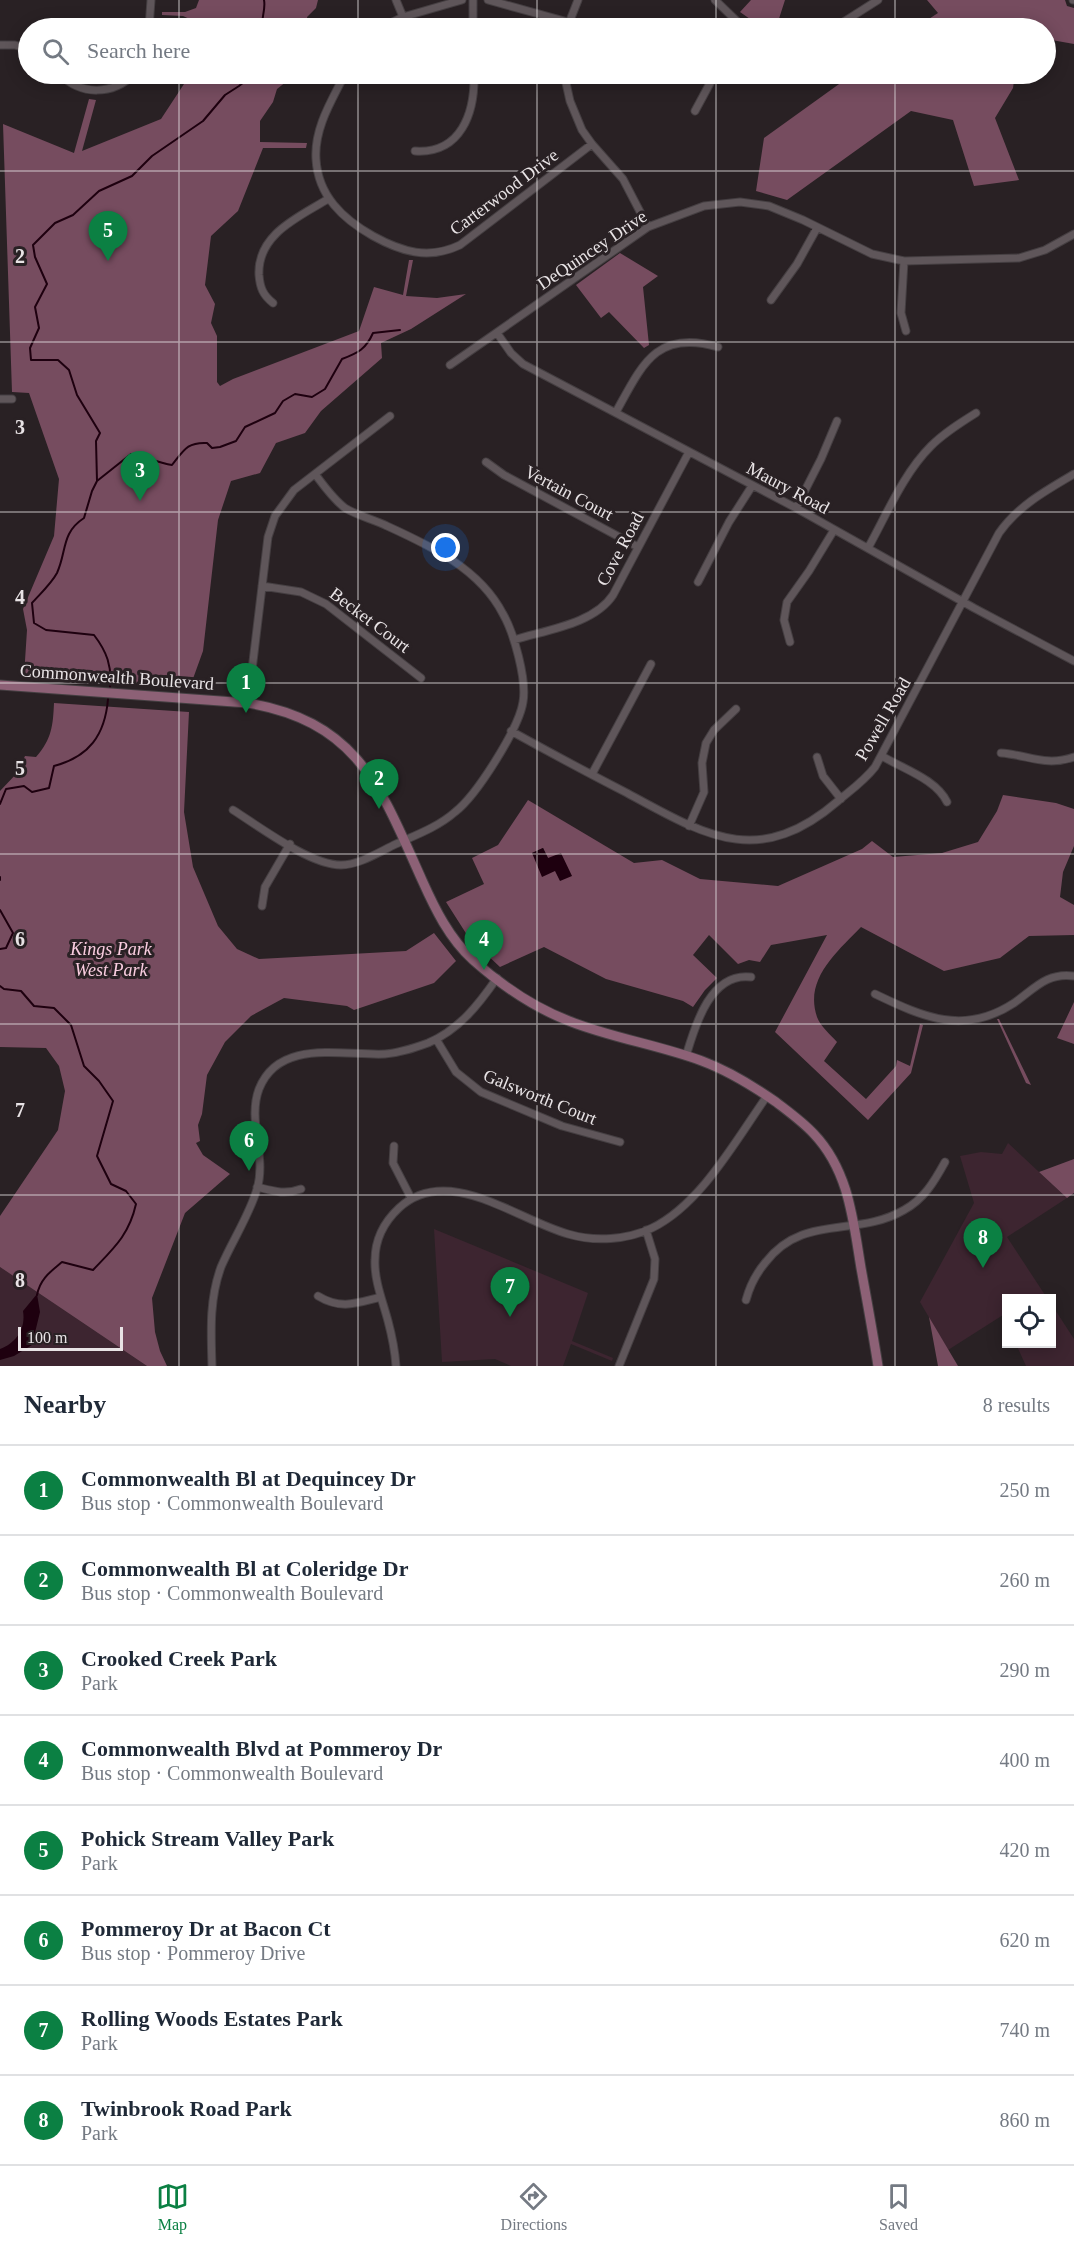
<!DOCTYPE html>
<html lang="en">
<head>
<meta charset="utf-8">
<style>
	:root { --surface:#fff; --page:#f2f2f3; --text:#1f2937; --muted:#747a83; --line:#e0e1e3; --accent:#0b8043 }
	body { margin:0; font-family:"Times New Roman",serif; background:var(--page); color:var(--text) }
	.controls { position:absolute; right:18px; bottom:18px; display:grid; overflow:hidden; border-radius:0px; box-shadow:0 3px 15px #0003 }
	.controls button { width:54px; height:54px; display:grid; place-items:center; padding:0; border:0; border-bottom:2px solid var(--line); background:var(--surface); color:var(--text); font:30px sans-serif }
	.scale { position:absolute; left:18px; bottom:15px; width:105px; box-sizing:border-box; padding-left:6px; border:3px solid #e8e3e5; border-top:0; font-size:16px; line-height:21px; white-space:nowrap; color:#e8e3e5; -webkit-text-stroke:4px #292124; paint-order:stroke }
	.you { position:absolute; left:446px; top:548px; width:21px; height:21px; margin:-15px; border:4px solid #fff; border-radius:50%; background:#1a73e8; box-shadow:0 0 0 9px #1a73e833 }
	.badge { display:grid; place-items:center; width:39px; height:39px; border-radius:50%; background:var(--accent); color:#fff; font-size:20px; font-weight:700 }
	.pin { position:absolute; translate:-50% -50px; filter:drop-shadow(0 2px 3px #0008) }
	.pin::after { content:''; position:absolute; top:32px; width:21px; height:18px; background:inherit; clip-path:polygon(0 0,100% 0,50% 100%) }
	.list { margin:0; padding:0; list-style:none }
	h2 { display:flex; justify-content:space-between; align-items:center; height:78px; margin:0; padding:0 24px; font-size:26px }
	h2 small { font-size:20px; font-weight:400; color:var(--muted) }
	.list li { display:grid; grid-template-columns:39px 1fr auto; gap:18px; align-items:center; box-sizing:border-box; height:90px; padding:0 24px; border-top:2px solid var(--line) }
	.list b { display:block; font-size:22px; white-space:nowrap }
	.list p { margin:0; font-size:20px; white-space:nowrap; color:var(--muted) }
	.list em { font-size:20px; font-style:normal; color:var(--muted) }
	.icon { flex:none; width:33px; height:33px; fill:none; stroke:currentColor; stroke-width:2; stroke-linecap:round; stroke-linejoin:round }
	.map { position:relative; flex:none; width:1074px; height:1366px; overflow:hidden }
	.search { position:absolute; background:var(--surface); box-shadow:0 3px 15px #0003; left:18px; right:18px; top:18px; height:66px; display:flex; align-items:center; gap:15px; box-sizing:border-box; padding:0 21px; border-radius:33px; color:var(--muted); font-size:22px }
	.sheet { height:798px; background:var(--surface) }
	nav { display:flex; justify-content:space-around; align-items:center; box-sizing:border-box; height:84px; border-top:2px solid var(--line); background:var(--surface); font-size:16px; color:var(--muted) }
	nav a { display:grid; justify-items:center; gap:3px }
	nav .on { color:var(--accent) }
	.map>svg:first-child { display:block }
</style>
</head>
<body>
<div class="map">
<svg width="1074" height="1366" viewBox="0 0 1074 1366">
	<rect width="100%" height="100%" fill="#292124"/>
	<!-- green -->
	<path fill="#3d2530" d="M 1008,1143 L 1067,1198 L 1007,1237 L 1047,1298 L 1006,1298 L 1006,1322 L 1003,1315 L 948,1350 L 920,1302 L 974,1203 L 960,1156 L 981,1152 L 1002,1154 Z
		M 434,1229 L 588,1293 L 572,1341 L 613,1358 L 612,1361 L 571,1344 L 563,1366 L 511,1366 L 495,1359 L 442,1362 Z
		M 0,1267 L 147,1366 L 0,1366 Z
		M 1052,1305 L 1074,1339 L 1074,1366 L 1026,1366 L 1016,1344 L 1052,1344 Z"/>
	<!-- forest -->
	<path fill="#764c5f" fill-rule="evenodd" d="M 199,0 L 318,0 L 316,8 L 307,17 L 309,28 L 195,28 L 194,21 L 183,16 L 162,15 L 162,12 L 185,12 L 196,8 Z
		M 751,0 L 785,0 L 776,28 L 760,26 L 740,12 Z
		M 927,0 L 1065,0 L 1067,6 L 1074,8 L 1074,44 L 1046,39 L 1046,28 L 915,28 L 938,13 Z
		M 164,74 L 296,74 L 277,89 L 273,102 L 260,121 L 260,142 L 307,143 L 306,148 L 263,148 L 238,211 L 211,236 L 205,285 L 215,304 L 211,323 L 217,336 L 217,382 L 220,386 L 233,379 L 359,331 L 374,287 L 403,295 L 409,260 L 413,260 L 406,296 L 437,298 L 466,294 L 411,329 L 381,343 L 382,358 L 321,411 L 305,433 L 276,443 L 260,473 L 231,481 L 218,520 L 203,651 L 190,687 L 24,676 L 27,630 L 23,609 L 54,536 L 59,479 L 29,393 L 12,392 L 3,124 L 74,153 L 89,99 L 96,100 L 82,151 L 161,119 L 184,84 Z
		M 853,74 L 1015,74 L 1013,88 L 995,118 L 1019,180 L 974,186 L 953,120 L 911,111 L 787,200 L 756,191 L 764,138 Z
		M 620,253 L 658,276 L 643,287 L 649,345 L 644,348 L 609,312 L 601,318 L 576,285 Z
		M 54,703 L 189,712 L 184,812 L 193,867 L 218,926 L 237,949 L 259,959 L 406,951 L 434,933 L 456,961 L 434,983 L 354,1010 L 347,1006 L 284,998 L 251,1016 L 225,1042 L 207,1075 L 202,1114 L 198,1125 L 200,1141 L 196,1143 L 203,1155 L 230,1174 L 185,1213 L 152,1298 L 155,1332 L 160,1351 L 167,1366 L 147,1366 L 0,1267 L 0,1216 L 58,1130 L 65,1091 L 59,1066 L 46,1048 L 0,1047 L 0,791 L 18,772 L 25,756 L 36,757 C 52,739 53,725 54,703 Z
		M 1003,795 L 1056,803 L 1074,809 L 1074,846 L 1063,872 L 1060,897 L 1074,905 L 1074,935 L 1029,936 L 1000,958 L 944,971 L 861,927 C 837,952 804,979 817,1017 C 820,1026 831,1035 837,1042 L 824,1061 L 866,1099 L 896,1066 L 897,1060 L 910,1066 L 920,1024 L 923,1025 L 911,1073 L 868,1120 L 775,1032 L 827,935 L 771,945 L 760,962 L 749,960 L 738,964 L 709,935 L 693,955 L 717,978 L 705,990 L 693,1007 L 683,1001 L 606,979 L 544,947 L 500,967 L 469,938 L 446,902 L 484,884 L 472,858 L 498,845 L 528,800 L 634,863 L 662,860 L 700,879 L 778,886 L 862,849 L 872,841 L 893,857 L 942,853 L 978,842 L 997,811 ZM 543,848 L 548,858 L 572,876 L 556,871 L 532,853 Z
		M 1074,1002 L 1074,1044 L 1057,1038 Z
		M 997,1019 L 999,1019 L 1031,1085 L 1026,1083 Z
		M 1074,1159 L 1074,1193 L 1067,1198 L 1039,1172 Z
		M 929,1317 L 958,1366 L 938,1366 Z"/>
	<!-- water -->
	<path fill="#1e000f" d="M 543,848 L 548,858 L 561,853 L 572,876 L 560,881 L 555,871 L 542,877 L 532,853 Z
		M 37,1294 L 40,1312 L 32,1345 L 14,1356 L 0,1360 L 0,1349 C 16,1343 26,1329 23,1311 Z"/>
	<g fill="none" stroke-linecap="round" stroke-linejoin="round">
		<!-- stream -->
		<path stroke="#1e000f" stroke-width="2" d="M 262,28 C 261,19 266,9 264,0
			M 97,481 L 96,441 L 100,433 L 77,395 L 69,370 L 58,360 L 31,360 L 30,348 L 39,328 L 35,307 L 47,284 L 35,257 L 33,245 L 55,223 L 73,215 L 99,191 L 132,176 L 152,156 L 203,121 L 225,95 L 239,86 L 254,74
			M 110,687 C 112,666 107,652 94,635 L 46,630 L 34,623 L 32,603 C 40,594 51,584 57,573 C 67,551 61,533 84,518 L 92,491 L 97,481 L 131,454 C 147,456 155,462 172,465 C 184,450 187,442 207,443 L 212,448 L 220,447 L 236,441 L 245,427 L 275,413 L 283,401 L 295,394 L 312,397 L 325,389 L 342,359 C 358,353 366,349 373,333 L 400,330
			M 0,804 L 6,789 L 24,786 L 32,792 L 49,788 L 54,766 C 89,757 105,735 108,699
			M 0,877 L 0,880
			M 0,910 L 13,933 L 6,948 L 0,949
			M 0,986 L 4,989 L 21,991 L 34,1006 L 54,1008 L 71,1025 L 84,1066 L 99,1081 L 113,1101 L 97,1156 L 111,1184 L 126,1191 L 136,1204 C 129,1235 114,1248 93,1270 L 62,1262 C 50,1272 40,1279 37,1295"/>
		<!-- street casing -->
		<g stroke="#453f42" stroke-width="9">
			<path id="street" d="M 396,0 L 403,17
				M 473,0 L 473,28
				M 488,0 L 568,22
				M 715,0 L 743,27 L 742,28
				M 1073,0 L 1074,0
				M 149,28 L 151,0
				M 380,28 L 403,17 L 462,0
				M 567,28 L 578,0
				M 834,28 L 878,0
				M 0,45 L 15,45 L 28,49
				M 60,74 C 81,96 113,95 134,74
				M 345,74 C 332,100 314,128 316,159 C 318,196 343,219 373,236 C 402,252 429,260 460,245 L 592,144
				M 564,74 L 570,101 L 582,130 L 592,144 L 623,179 L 648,227
				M 695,111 L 715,74
				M 415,151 C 461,154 475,113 474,74
				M 904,261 L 901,313 L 906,331
				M 771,300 L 797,264 L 817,228
				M 273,303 C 263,295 260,288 259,275 C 257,234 299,217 328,199
				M 497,333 L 511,353 L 523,364 L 796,508 L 974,608 L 1074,661
				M 450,365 L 648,227 L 704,206 L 740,202 L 769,206 L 803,220 L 872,254 L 904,261 L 1019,258 L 1045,250 L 1074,234
				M 0,399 L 12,399
				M 616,412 C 642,365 656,329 718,347
				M 486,462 L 504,475 L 638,547
				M 796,508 L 821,459 L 837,421
				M 868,548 C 887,514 903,474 931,446 C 944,433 960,423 976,413
				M 698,582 L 729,522 L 752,486
				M 262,586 L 301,592 L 326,604 L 421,678
				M 514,640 C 546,630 594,624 613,595 L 689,452
				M 790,642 L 784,620 L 787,602 L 809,571 L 834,530
				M 248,703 L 268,537 L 275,516 L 294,490 L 390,416
				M 511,731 C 549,752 588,773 627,793 C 706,836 759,869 838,801 C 851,790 864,781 875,767 L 999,533 C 1018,506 1045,491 1074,474
				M 1001,753 C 1029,755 1045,767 1074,757
				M 882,756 C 903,769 936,779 947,802
				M 817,757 L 823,776 L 841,799
				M 592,774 L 651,664
				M 233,810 C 260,827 310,865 341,865 C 359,865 379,852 396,844 C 416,835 438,827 455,812 C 477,795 519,728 523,702 C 527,680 514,633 503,614 C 480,569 431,546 387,526 C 373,519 358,516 345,508 C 333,499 324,486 315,474
				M 689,826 L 704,792 L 702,763 L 706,743 L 714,730 L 736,709
				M 262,906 L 265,887 L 290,844
				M 875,994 C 923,1017 964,1036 1014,1003 C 1034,989 1047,972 1074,976
				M 436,1039 L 456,1072 L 481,1092 L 562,1126 L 620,1142
				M 686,1056 C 695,1026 710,972 751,977
				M 394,1146 L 393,1163 L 411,1198
				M 257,1187 C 273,1191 285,1195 301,1189
				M 318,1296 C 341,1310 357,1303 381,1297
				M 746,1300 C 750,1285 755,1275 765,1263 C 803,1213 856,1238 904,1210 C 924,1199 934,1182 945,1162
				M 212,1366 C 211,1332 209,1300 221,1267 C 232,1241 249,1216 257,1189 C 267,1156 247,1121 259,1089 C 279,1038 342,1056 385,1054 C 400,1053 414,1048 428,1043 C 459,1030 479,1004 497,978
				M 396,1366 C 395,1351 392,1336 388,1321 C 383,1302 374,1280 375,1260 C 375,1239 384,1222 399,1208 C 448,1163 517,1220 568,1234 C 595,1242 627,1240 652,1228 C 701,1204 736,1140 767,1096
				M 619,1366 L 654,1279 L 655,1259 L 646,1230"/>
		</g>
		<!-- secondary casing -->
		<g stroke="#453f42" stroke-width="11">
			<path id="secondary" d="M 0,685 L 248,703 C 359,722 381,789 422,880 C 435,909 449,938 473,960 C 500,984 535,1008 569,1021 C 612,1038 659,1045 702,1061 C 729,1071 753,1086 776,1102 C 789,1112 803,1122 814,1134 C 849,1171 853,1220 861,1268 C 867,1301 873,1333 878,1366"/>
		</g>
		<!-- street -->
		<use href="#street" stroke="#5f565a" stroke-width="7"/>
		<!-- secondary -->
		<use href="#secondary" stroke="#8d6176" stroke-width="9"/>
	</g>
	<!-- grid -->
	<path fill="none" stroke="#e8e3e5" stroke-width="1.5" stroke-opacity="0.55" d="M 179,0 L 179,28M 358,0 L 358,28M 537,0 L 537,28M 716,0 L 716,28M 895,0 L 895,28M 179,74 L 179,1366M 358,74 L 358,1366M 537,74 L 537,1366M 716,74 L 716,1366M 895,74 L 895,1366M 0,171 L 1074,171M 0,342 L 1074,342M 0,512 L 1074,512M 0,683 L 1074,683M 0,854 L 1074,854M 0,1024 L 1074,1024M 0,1195 L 1074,1195"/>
	<g text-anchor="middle" stroke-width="6" stroke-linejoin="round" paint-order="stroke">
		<!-- street labels -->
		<g font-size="18" fill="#e8e3e5" stroke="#292124">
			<text transform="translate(504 192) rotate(-37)" y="6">Carterwood Drive</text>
			<text transform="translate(592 250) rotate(-34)" y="6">DeQuincey Drive</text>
			<text transform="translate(788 488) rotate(28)" y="6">Maury Road</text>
			<text transform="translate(569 493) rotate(28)" y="6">Vertain Court</text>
			<text transform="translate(620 549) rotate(-62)" y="6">Cove Road</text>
			<text transform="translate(370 620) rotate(37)" y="6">Becket Court</text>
			<text transform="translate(117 677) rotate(4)" y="6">Commonwealth Boulevard</text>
			<text transform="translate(883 719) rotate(-60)" y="6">Powell Road</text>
			<text transform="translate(540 1097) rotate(22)" y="6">Galsworth Court</text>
		</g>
		<!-- park labels -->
		<g font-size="18" font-style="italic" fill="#facde0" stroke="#292124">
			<text x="111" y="955">Kings Park<tspan x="111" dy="21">West Park</tspan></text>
		</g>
	</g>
	<g font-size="20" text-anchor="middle" font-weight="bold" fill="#e8e3e5" stroke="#292124" stroke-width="6" stroke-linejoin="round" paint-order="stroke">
		<text x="20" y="263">2</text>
		<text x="20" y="434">3</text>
		<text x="20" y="604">4</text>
		<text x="20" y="775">5</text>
		<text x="20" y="946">6</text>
		<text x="20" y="1117">7</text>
		<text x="20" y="1287">8</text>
	</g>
</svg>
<div class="controls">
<button><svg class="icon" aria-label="locate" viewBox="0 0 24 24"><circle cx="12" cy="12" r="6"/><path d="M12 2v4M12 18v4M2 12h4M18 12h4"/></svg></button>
</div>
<div class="scale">100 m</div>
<div class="you"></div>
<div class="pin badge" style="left:246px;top:713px">1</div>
<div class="pin badge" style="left:379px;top:809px">2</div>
<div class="pin badge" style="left:140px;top:501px">3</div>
<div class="pin badge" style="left:484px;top:970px">4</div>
<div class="pin badge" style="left:108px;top:261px">5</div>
<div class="pin badge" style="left:249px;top:1171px">6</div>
<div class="pin badge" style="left:510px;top:1317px">7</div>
<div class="pin badge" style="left:983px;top:1268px">8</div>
<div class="search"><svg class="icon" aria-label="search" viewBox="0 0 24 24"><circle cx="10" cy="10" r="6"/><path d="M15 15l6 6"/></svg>Search here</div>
</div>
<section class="sheet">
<h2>Nearby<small>8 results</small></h2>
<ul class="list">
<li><span class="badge">1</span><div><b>Commonwealth Bl at Dequincey Dr</b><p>Bus stop · Commonwealth Boulevard</p></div><em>250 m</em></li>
<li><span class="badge">2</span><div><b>Commonwealth Bl at Coleridge Dr</b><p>Bus stop · Commonwealth Boulevard</p></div><em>260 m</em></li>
<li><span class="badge">3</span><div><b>Crooked Creek Park</b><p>Park</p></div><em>290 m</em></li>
<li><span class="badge">4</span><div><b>Commonwealth Blvd at Pommeroy Dr</b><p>Bus stop · Commonwealth Boulevard</p></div><em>400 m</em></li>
<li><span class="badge">5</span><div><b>Pohick Stream Valley Park</b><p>Park</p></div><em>420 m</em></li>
<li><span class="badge">6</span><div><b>Pommeroy Dr at Bacon Ct</b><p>Bus stop · Pommeroy Drive</p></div><em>620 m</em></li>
<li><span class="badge">7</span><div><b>Rolling Woods Estates Park</b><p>Park</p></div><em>740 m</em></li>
<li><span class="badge">8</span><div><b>Twinbrook Road Park</b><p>Park</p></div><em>860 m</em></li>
</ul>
</section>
<nav>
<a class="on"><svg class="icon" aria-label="map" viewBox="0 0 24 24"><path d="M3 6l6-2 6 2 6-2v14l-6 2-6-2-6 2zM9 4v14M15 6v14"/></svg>Map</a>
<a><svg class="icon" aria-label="directions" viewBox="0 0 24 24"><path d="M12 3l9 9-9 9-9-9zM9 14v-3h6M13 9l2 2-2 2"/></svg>Directions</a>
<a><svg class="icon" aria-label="saved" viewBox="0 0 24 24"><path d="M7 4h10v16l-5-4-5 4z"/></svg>Saved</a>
</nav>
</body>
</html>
